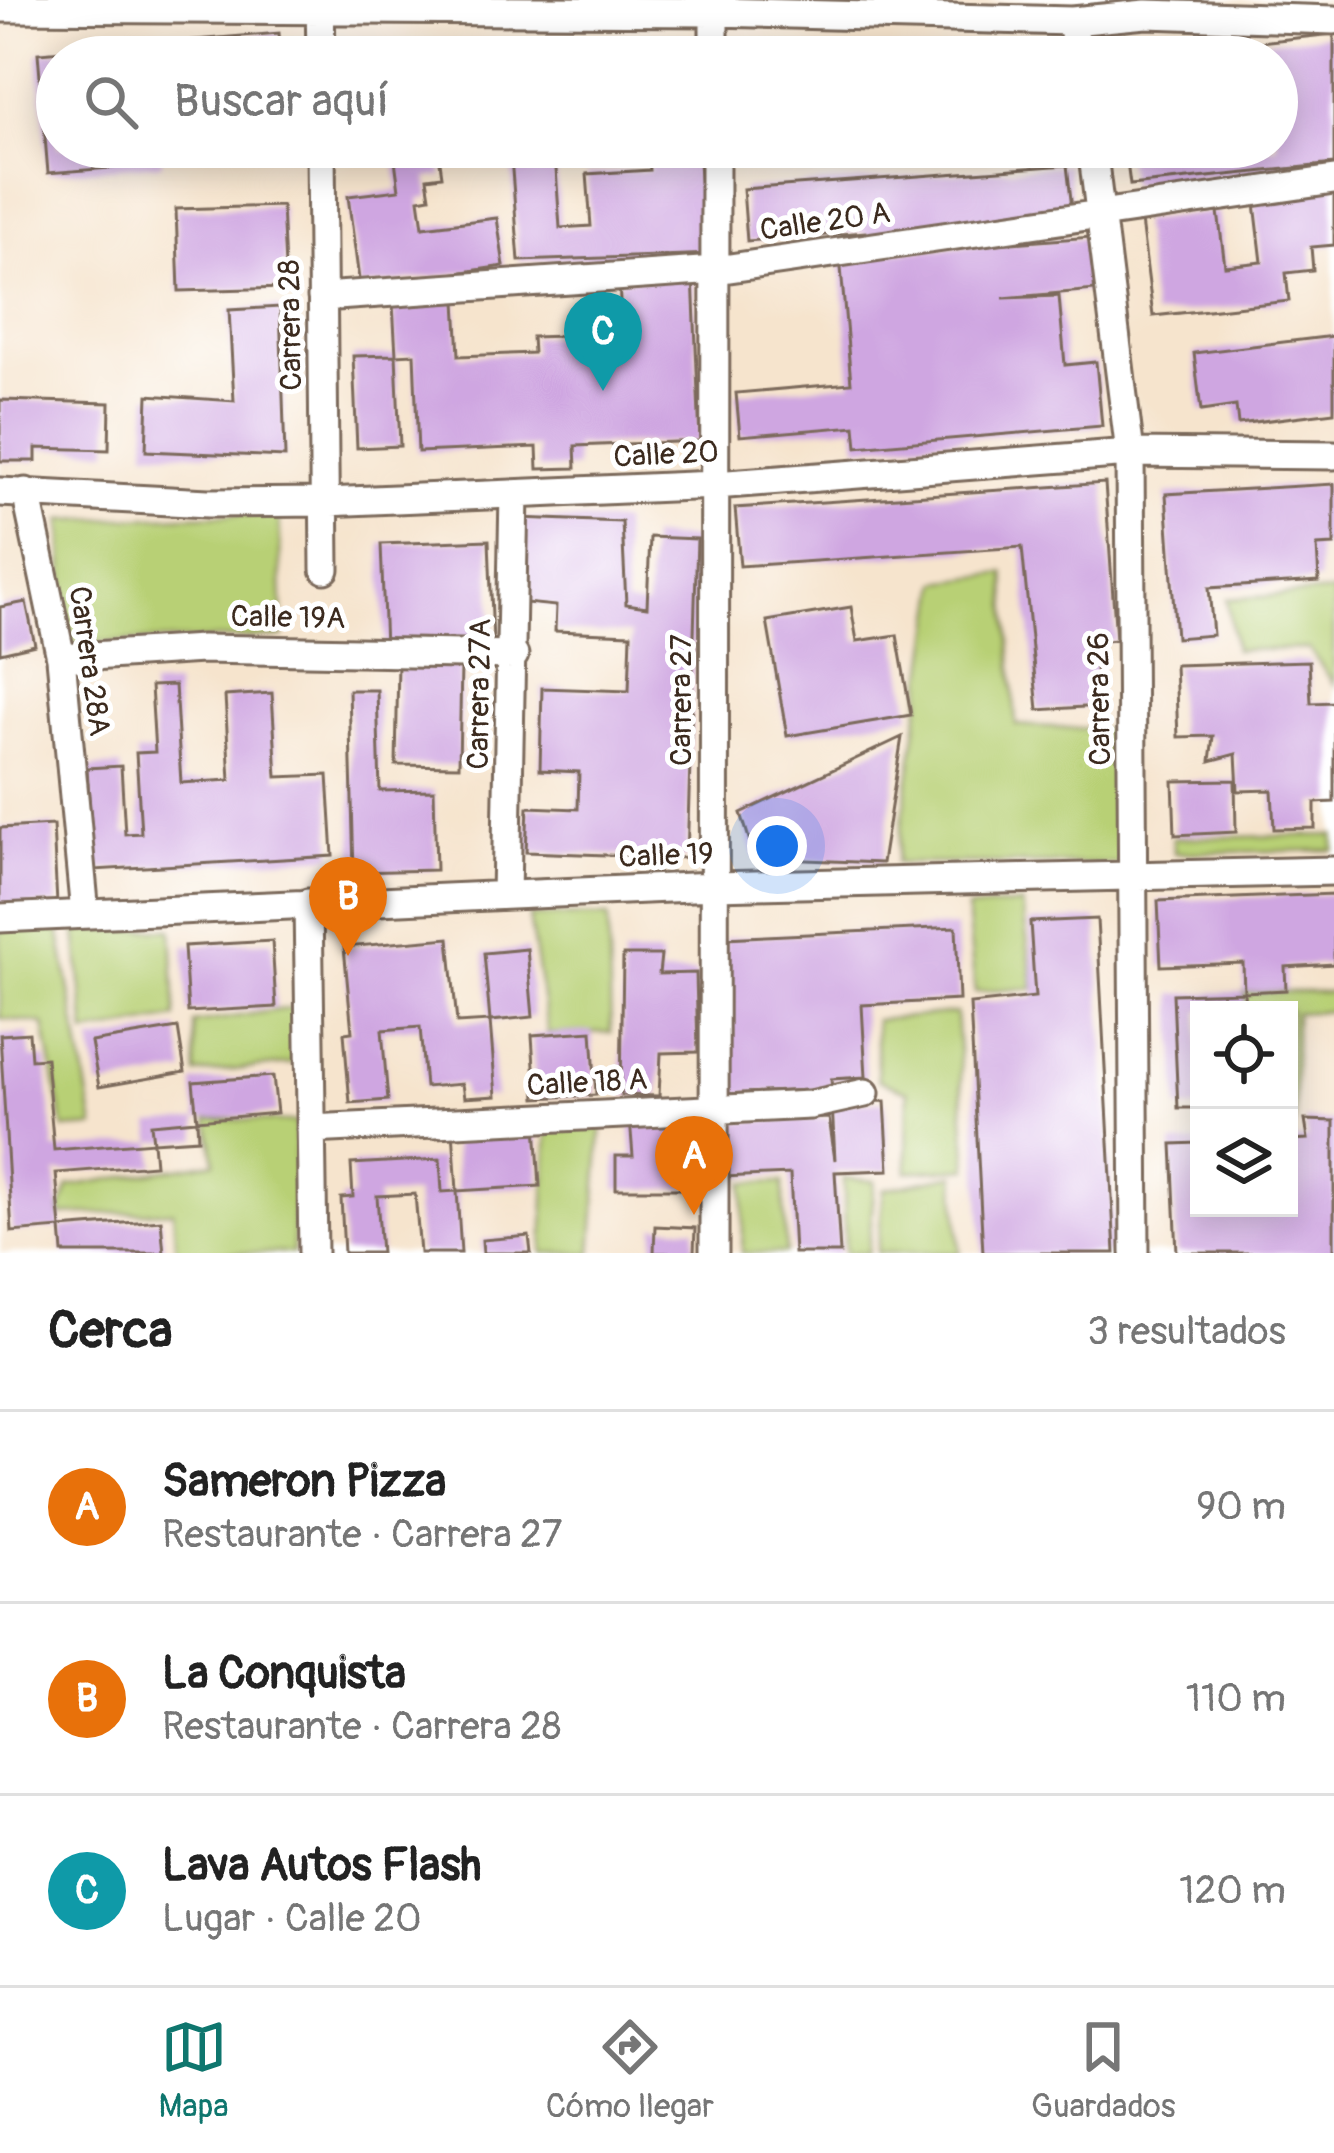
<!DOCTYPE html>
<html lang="es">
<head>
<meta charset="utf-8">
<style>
	:root { --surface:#fff; --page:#f6f6f6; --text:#222; --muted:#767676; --line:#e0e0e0; --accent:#0f766e }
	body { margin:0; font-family:Pangolin,sans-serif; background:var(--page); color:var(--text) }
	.controls { position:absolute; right:36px; bottom:36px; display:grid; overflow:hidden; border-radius:0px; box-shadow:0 6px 30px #0003 }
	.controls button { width:108px; height:108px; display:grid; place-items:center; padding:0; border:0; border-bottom:3px solid var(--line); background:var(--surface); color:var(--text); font:60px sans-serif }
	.you { position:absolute; left:777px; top:846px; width:42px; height:42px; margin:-30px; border:9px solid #fff; border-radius:50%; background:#1a73e8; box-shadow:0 0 0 18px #1a73e833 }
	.badge { display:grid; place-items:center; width:78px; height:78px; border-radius:50%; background:var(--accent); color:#fff; font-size:39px; font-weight:700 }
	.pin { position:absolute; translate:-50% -99px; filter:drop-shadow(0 3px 6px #0008) }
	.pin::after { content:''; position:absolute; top:63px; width:42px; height:36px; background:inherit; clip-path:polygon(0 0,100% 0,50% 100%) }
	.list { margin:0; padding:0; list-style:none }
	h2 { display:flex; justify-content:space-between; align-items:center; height:156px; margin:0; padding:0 48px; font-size:51px }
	h2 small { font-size:39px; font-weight:400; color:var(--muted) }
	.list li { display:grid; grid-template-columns:78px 1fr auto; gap:36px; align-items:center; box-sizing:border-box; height:192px; padding:0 48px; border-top:3px solid var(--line) }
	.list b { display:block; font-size:45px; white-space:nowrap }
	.list p { margin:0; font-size:39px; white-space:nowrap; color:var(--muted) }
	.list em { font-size:39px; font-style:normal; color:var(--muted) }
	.icon { flex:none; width:66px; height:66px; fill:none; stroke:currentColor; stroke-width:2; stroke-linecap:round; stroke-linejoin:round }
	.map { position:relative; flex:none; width:1334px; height:1253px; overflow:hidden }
	.search { position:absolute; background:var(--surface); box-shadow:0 6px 30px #0003; left:36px; right:36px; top:36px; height:132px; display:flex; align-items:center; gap:30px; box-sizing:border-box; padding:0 42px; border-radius:66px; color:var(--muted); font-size:45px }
	.sheet { height:732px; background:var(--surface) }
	nav { display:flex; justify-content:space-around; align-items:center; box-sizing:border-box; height:168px; border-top:3px solid var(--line); background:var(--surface); font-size:33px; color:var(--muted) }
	nav a { display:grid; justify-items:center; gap:6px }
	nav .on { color:var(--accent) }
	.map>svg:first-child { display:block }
</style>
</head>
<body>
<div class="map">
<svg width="1334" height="1253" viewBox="0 0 1334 1253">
	<rect width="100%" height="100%" fill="#fff"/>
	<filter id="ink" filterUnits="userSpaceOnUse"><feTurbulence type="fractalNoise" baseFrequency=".00833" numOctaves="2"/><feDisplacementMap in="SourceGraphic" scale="24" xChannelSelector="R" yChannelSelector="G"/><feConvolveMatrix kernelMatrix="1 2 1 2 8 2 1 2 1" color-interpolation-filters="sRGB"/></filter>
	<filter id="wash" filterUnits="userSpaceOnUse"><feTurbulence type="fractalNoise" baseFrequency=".004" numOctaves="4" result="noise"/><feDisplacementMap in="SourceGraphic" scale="48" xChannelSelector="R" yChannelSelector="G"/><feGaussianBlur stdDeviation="2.7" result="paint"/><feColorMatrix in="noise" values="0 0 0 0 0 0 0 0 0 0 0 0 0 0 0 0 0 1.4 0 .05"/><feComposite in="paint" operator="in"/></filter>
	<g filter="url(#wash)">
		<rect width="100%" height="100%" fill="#f6e4cd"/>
		<!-- green -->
		<path fill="#b8d075" stroke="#7a7d4a" stroke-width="3" d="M 279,513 L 283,637 L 67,643 L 62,520 Z
			M 1005,573 L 1016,725 L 1122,731 L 1126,864 L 896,863 L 939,582 Z
			M 1334,592 L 1334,684 L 1309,649 L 1235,650 L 1227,599 Z
			M 1334,835 L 1334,850 L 1174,853 L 1173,838 Z
			M 1022,904 L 1034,988 L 975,992 L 967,909 Z
			M 529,916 L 608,917 L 611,1032 L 548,1034 Z
			M 58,923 L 94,1127 L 64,1129 L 44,1024 L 0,1018 L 0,929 Z
			M 172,929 L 176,1018 L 86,1034 L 76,930 Z
			M 1244,992 L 1334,992 L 1334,1011 L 1295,1013 L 1295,1124 L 1289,1121 L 1289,1010 L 1245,1010 Z
			M 298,1007 L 297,1063 L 196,1074 L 194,1023 Z
			M 956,1013 L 968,1168 L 907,1172 L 908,1091 L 878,1080 L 875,1020 Z
			M 602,1117 L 592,1253 L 543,1253 L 548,1123 Z
			M 208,1119 L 296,1122 L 293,1253 L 176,1253 L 173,1211 L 59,1215 L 69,1186 L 215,1162 Z
			M 955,1175 L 960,1253 L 877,1253 L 884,1189 Z
			M 844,1178 L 875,1181 L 868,1253 L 845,1253 Z
			M 783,1182 L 786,1253 L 742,1253 L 744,1183 Z"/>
		<g id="blocks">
			<!-- building -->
			<path fill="#cfa6e1" d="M 279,33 L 281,57 L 57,57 L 57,147 L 160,147 L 162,164 L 48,173 L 38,53 Z
				M 1334,34 L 1334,164 L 1130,185 L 1125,147 L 1277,147 L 1277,57 L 1149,54 Z
				M 648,147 L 698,147 L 701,192 L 709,191 L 714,254 L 519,261 L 511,157 L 555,154 L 560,228 L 591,226 L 587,174 L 650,170 Z
				M 1040,147 L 1067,147 L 1069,160 L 1042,163 Z
				M 439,155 L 442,176 L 427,178 L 430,197 L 419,199 L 423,227 L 497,218 L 504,266 L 360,287 L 348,196 L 399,190 L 395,160 Z
				M 1067,165 L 1073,217 L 866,238 L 865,232 L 747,241 L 743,189 Z
				M 1334,185 L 1334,245 L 1311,247 L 1313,270 L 1286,273 L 1289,301 L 1153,316 L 1141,221 L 1218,212 L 1225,266 L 1262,262 L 1254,195 Z
				M 282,206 L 286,288 L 179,291 L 176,209 Z
				M 1091,237 L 1096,290 L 1003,298 L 1059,296 L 1065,365 L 1096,362 L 1102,426 L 857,447 L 855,426 L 740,436 L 736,393 L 851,383 L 840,256 Z
				M 693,276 L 700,441 L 575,446 L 576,468 L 538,469 L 537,447 L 418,452 L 414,354 L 396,355 L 393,304 L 456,301 L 459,356 L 533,353 L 532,337 L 594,335 L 595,346 L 622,344 L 619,280 Z
				M 280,307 L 285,457 L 146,451 L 148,395 L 234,401 L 229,310 Z
				M 1334,336 L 1334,412 L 1238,424 L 1236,406 L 1201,411 L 1194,353 Z
				M 396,355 L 400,446 L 357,448 L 353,356 Z
				M 0,400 L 110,403 L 109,450 L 36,448 L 36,461 L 0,461 Z
				M 1105,483 L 1116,640 L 1094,642 L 1099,706 L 1038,710 L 1022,547 L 740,566 L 735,508 Z
				M 1334,484 L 1334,545 L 1317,546 L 1319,581 L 1209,588 L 1213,635 L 1176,638 L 1166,494 Z
				M 518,518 L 622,522 L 626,604 L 647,607 L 650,537 L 697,539 L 687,858 L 526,852 L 528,807 L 578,809 L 579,772 L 540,770 L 542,688 L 629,691 L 631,634 L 555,631 L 556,606 L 515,602 Z
				M 489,540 L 493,643 L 385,647 L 381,544 Z
				M 26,602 L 35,645 L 0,653 L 0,607 Z
				M 851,607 L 857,641 L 897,635 L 911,715 L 787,736 L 767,621 Z
				M 1309,661 L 1311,703 L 1334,702 L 1334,802 L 1315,803 L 1315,828 L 1274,829 L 1272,790 L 1238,791 L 1236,754 L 1210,761 L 1213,736 L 1178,737 L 1175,665 Z
				M 398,663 L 461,665 L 459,766 L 396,765 Z
				M 175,685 L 181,783 L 230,780 L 225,696 L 272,693 L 277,777 L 328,775 L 333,856 L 94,870 L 87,768 L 121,766 L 125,834 L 141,833 L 136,753 L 155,752 L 151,686 Z
				M 349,690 L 377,690 L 380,791 L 434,790 L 436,870 L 354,872 Z
				M 902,737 L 882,863 L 755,858 L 741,813 Z
				M 1235,780 L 1236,832 L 1175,835 L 1173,781 Z
				M 53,825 L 57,904 L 0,907 L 0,828 Z
				M 1334,894 L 1334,964 L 1285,967 L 1286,990 L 1244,992 L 1243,963 L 1161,966 L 1158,901 Z
				M 1097,919 L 1115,1253 L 983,1253 L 970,1004 L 1035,997 L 1030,922 Z
				M 956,927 L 959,1000 L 862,1005 L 866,1077 L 831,1079 L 832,1089 L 724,1094 L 725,938 Z
				M 449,938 L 457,1023 L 490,1021 L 496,1096 L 464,1098 L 462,1084 L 425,1087 L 420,1027 L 382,1030 L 388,1100 L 350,1103 L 344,1033 L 352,1032 L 344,947 Z
				M 272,941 L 276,1007 L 188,1012 L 184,946 Z
				M 527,949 L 533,1017 L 490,1021 L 484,953 Z
				M 623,955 L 661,955 L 659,974 L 696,973 L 698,1052 L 661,1053 L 659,1096 L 621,1095 Z
				M 1244,992 L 1245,1010 L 1199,1010 L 1199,1108 L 1178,1108 L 1173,994 Z
				M 178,1028 L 185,1072 L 99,1087 L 91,1042 Z
				M 592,1031 L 596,1095 L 536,1098 L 532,1035 Z
				M 29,1033 L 31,1059 L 46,1058 L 54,1150 L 153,1142 L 155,1165 L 56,1173 L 61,1228 L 12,1232 L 0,1035 Z
				M 273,1076 L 277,1113 L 197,1120 L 193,1082 Z
				M 885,1101 L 889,1170 L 835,1172 L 840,1253 L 794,1253 L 790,1174 L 724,1177 L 721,1123 L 829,1118 L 835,1160 L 832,1103 Z
				M 630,1119 L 684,1120 L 687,1189 L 616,1189 L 616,1156 L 633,1156 Z
				M 197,1120 L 198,1139 L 153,1142 L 151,1124 Z
				M 1305,1120 L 1334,1121 L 1334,1253 L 1177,1253 L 1172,1144 L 1199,1143 L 1199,1208 L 1289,1208 L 1289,1140 L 1308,1139 Z
				M 536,1125 L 540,1186 L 457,1191 L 453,1130 Z
				M 440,1159 L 442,1192 L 457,1191 L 461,1253 L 420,1253 L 415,1194 L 377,1196 L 381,1253 L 344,1253 L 341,1198 L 353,1197 L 351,1164 Z
				M 161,1220 L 164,1253 L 63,1253 L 61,1228 Z
				M 655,1226 L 695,1228 L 694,1253 L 654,1253 Z
				M 529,1236 L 531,1253 L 483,1253 L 482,1240 Z"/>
		</g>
	</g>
	<g filter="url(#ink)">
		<use href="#blocks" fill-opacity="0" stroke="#7c6b5b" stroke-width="3"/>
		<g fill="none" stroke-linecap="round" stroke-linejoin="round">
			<!-- minor casing -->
			<g stroke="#7c6b5b" stroke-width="33">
				<path id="minor" d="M 320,0 L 321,57
					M 714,0 L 714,57
					M 0,8 L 713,12 L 1072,21 L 1146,14 L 1334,20
					M 1072,21 L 1078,57
					M 321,147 L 325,569
					M 1092,147 L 1130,453 L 1135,1253
					M 322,297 L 716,270 L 1334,180
					M 0,492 L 208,503 L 326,502 L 715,485 L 1130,453 L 1334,455
					M 26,492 L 61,658 L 85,914
					M 61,658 L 202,649 L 514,655
					M 506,895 L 514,494
					M 308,903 L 313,1253
					M 0,918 L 714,886 L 1334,871
					M 311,1129 L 810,1105 L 865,1093
					M 714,1253 L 715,147"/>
			</g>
			<!-- minor -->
			<use href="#minor" stroke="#fff" stroke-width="27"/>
		</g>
	</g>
	<g text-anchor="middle" stroke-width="10" stroke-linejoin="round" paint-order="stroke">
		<!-- street labels -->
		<g font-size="30" fill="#3b2a1e" stroke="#fff">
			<text transform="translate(825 221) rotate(-8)" y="10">Calle 20 A</text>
			<text transform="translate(290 325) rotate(-91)" y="10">Carrera 28</text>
			<text transform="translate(666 454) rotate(-3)" y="10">Calle 20</text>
			<text transform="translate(288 617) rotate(1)" y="10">Calle 19A</text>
			<text transform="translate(90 661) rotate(82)" y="10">Carrera 28A</text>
			<text transform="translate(479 694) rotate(-89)" y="10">Carrera 27A</text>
			<text transform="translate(1099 699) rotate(-91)" y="10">Carrera 26</text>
			<text transform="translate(681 700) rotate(-90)" y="10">Carrera 27</text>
			<text transform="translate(666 855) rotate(-2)" y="10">Calle 19</text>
			<text transform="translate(587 1082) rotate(-3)" y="10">Calle 18 A</text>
		</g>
	</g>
</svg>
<div class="controls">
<button><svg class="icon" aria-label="locate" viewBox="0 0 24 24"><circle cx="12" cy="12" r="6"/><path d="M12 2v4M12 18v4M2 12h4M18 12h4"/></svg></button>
<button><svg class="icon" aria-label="layers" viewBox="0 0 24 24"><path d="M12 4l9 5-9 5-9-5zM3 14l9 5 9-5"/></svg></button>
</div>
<div class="you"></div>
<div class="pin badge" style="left:694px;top:1215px;background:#e8710a">A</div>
<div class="pin badge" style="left:348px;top:956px;background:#e8710a">B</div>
<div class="pin badge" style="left:603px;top:391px;background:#0f9aa8">C</div>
<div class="search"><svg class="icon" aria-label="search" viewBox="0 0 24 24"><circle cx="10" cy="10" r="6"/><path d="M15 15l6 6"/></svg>Buscar aquí</div>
</div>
<section class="sheet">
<h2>Cerca<small>3 resultados</small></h2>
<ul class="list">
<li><span class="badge" style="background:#e8710a">A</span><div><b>Sameron Pizza</b><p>Restaurante · Carrera 27</p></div><em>90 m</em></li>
<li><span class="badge" style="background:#e8710a">B</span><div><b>La Conquista</b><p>Restaurante · Carrera 28</p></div><em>110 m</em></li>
<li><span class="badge" style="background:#0f9aa8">C</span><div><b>Lava Autos Flash</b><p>Lugar · Calle 20</p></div><em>120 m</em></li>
</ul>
</section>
<nav>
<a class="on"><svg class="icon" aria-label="map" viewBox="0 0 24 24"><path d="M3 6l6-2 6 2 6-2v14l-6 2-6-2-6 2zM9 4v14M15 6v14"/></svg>Mapa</a>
<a><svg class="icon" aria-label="directions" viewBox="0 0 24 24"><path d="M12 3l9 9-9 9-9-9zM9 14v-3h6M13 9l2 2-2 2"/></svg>Cómo llegar</a>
<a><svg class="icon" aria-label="saved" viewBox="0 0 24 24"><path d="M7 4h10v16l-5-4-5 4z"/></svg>Guardados</a>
</nav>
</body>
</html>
